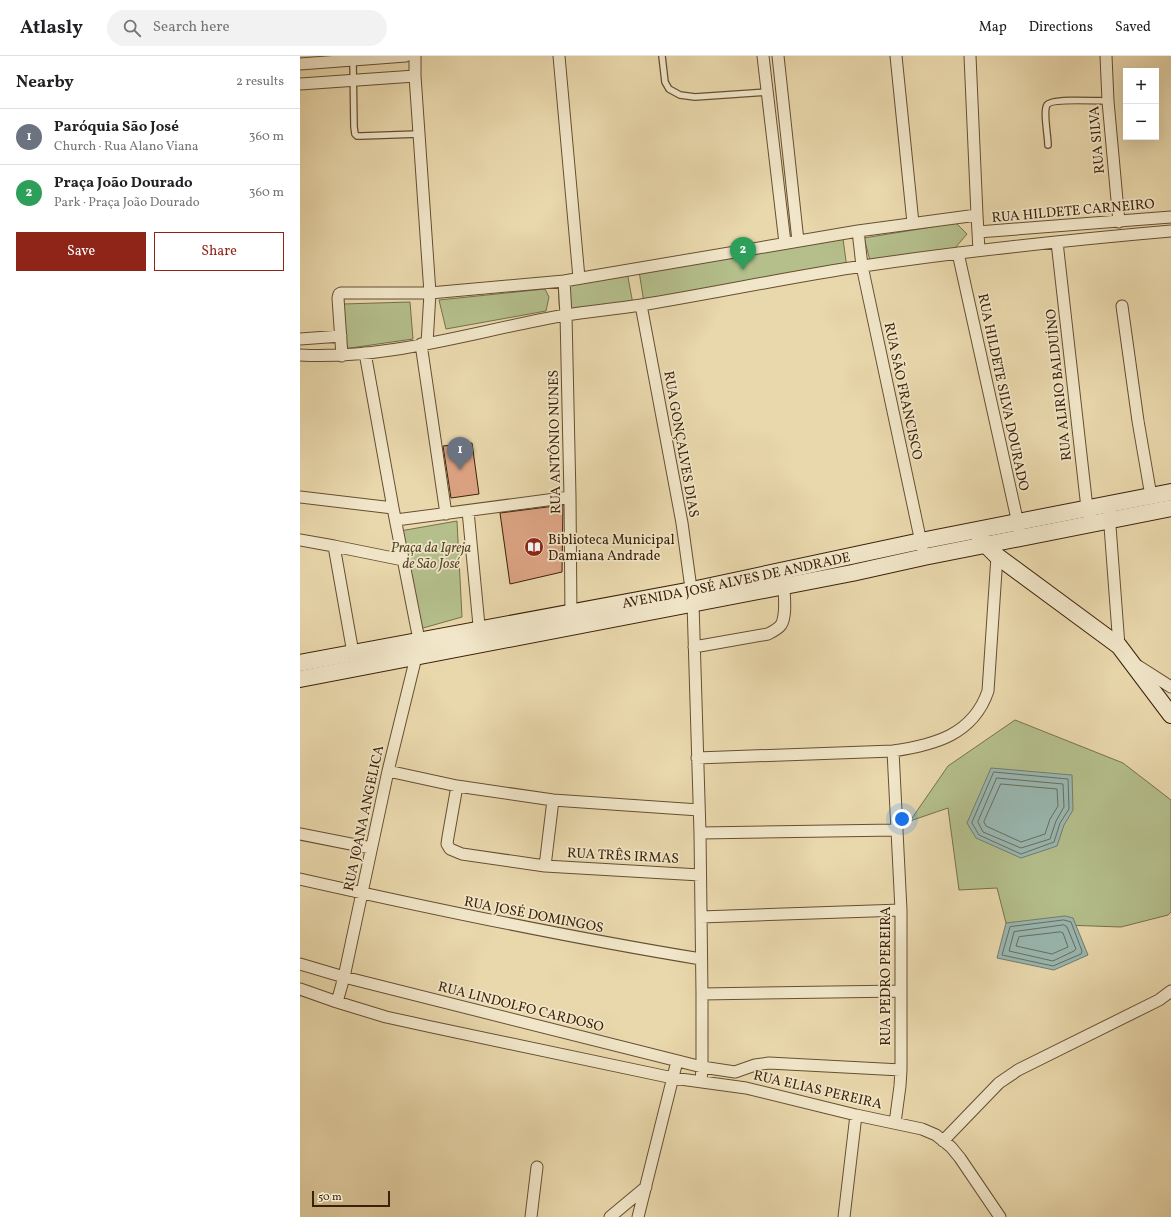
<!DOCTYPE html>
<html lang="en">
<head>
<meta charset="utf-8">
<style>
	:root { --surface:#fff; --page:#f2f2f2; --text:#202124; --muted:#757577; --line:#e0e0e0; --accent:#8f2418 }
	body { margin:0; font-family:Vollkorn,serif; background:var(--page); color:var(--text) }
	.controls { position:absolute; right:12px; top:12px; display:grid; overflow:hidden; border-radius:0px; box-shadow:0 4px 16px #0002 }
	.controls button { width:36px; height:36px; display:grid; place-items:center; padding:0; border:0; border-bottom:1px solid var(--line); background:var(--surface); color:var(--text); font:20px sans-serif }
	.scale { position:absolute; left:12px; bottom:10px; width:78px; box-sizing:border-box; padding-left:4px; border:2px solid #3b210a; border-top:0; font-size:11px; line-height:14px; white-space:nowrap; color:#3b210a; -webkit-text-stroke:3px #f1e6c9; paint-order:stroke }
	.you { position:absolute; left:602px; top:763px; width:14px; height:14px; margin:-10px; border:3px solid #fff; border-radius:50%; background:#1a73e8; box-shadow:0 0 0 6px #1a73e833 }
	.badge { display:grid; place-items:center; width:26px; height:26px; border-radius:50%; background:var(--accent); color:#fff; font-size:13px; font-weight:700 }
	.pin { position:absolute; translate:-50% -33px; filter:drop-shadow(0 1px 2px #0008) }
	.pin::after { content:''; position:absolute; top:21px; width:14px; height:12px; background:inherit; clip-path:polygon(0 0,100% 0,50% 100%) }
	.list { margin:0; padding:0; list-style:none }
	h2 { display:flex; justify-content:space-between; align-items:center; height:52px; margin:0; padding:0 16px; font-size:17px }
	h2 small { font-size:13px; font-weight:400; color:var(--muted) }
	.list li { display:grid; grid-template-columns:26px 1fr auto; gap:12px; align-items:center; box-sizing:border-box; height:56px; padding:0 16px; border-top:1px solid var(--line) }
	.list b { display:block; font-size:15px; white-space:nowrap }
	.list p { margin:0; font-size:13px; white-space:nowrap; color:var(--muted) }
	.list em { font-size:13px; font-style:normal; color:var(--muted) }
	.actions { display:flex; gap:8px; padding:12px 16px }
	.actions a { flex:1; padding:9px 0; border:1px solid var(--accent); border-radius:0px; text-align:center; font-size:14px; color:var(--accent) }
	.actions .main { background:var(--accent); color:#fff }
	.icon { flex:none; width:22px; height:22px; fill:none; stroke:currentColor; stroke-width:2; stroke-linecap:round; stroke-linejoin:round }
	.map { position:relative; flex:none; width:871px; height:1161px; overflow:hidden }
	header { display:flex; align-items:center; gap:24px; box-sizing:border-box; height:56px; padding:0 20px; background:var(--surface); border-bottom:1px solid var(--line) }
	header strong { font-size:19px }
	nav { display:flex; gap:22px; margin-inline-start:auto; font-size:14px }
	.search { width:280px; height:36px; background:var(--page); display:flex; align-items:center; gap:10px; box-sizing:border-box; padding:0 14px; border-radius:22px; color:var(--muted); font-size:15px }
	main { display:flex }
	aside { flex:1; background:var(--surface) }
	.map>svg:first-child { display:block }
</style>
</head>
<body>
<header>
<strong>Atlasly</strong>
<div class="search"><svg class="icon" aria-label="search" viewBox="0 0 24 24"><circle cx="10" cy="10" r="6"/><path d="M15 15l6 6"/></svg>Search here</div>
<nav><a>Map</a><a>Directions</a><a>Saved</a></nav>
</header>
<main>
<aside>
<h2>Nearby<small>2 results</small></h2>
<ul class="list">
<li><span class="badge" style="background:#6b7280">1</span><div><b>Paróquia São José</b><p>Church · Rua Alano Viana</p></div><em>360 m</em></li>
<li><span class="badge" style="background:#2e9e5b">2</span><div><b>Praça João Dourado</b><p>Park · Praça João Dourado</p></div><em>360 m</em></li>
</ul>
<div class="actions"><a class="main">Save</a><a>Share</a></div>
</aside>
<div class="map">
<svg width="871" height="1161" viewBox="0 0 871 1161">
	<rect width="100%" height="100%" fill="#e9d8ac"/>
	<filter id="stains"><feTurbulence type="fractalNoise" baseFrequency=".005" numOctaves="4"/><feColorMatrix values="0 0 0 0 .2 0 0 0 0 .09 0 0 0 0 .02 0 0 0 .5 -.17"/></filter>
	<radialGradient id="worn" r=".72"><stop offset=".6" stop-color="#630" stop-opacity="0"/><stop offset="1" stop-color="#630" stop-opacity=".3"/></radialGradient>
	<!-- green -->
	<path fill="#b4bf8c" stroke="#78704b" d="M 656,167 L 667,178 L 655,192 L 571,208 L 564,182 Z
		M 543,183 L 547,212 L 344,247 L 339,215 Z
		M 327,216 L 333,248 L 260,262 L 258,227 Z
		M 245,233 L 249,241 L 246,255 L 146,273 L 139,244 Z
		M 110,246 L 113,283 L 43,293 L 43,248 Z
		M 157,465 L 162,561 L 116,574 L 100,475 Z
		M 715,664 L 823,707 L 871,744 L 871,856 L 868,859 L 821,871 L 706,867 L 697,832 L 659,834 L 648,752 L 610,765 L 648,710 Z"/>
	<!-- water -->
	<path fill="#99b8b2" stroke="#737c6f" d="M 691,712 L 772,719 L 773,754 L 764,769 L 757,790 L 721,802 L 676,782 L 667,767 Z
		M 765,860 L 773,862 L 788,899 L 754,914 L 697,902 L 706,867 Z"/>
	<g fill="none" stroke-linecap="round" stroke-linejoin="round">
		<!-- shore -->
		<path stroke="#6a6c5e" stroke-width="1" d="M 694,716 L 768,723 L 769,753 L 760,767 L 754,786 L 721,798 L 679,779 L 672,767 Z
			M 697,722 L 763,728 L 764,751 L 756,765 L 750,783 L 721,792 L 683,776 L 678,766 Z
			M 701,728 L 757,733 L 758,750 L 750,763 L 745,778 L 721,786 L 686,770 L 684,766 Z
			M 764,864 L 771,866 L 782,895 L 781,898 L 753,910 L 702,899 L 710,871 Z
			M 764,869 L 767,871 L 776,893 L 774,895 L 753,905 L 709,895 L 714,876 Z
			M 761,876 L 763,877 L 768,891 L 752,898 L 716,890 L 719,881 Z"/>
	</g>
	<!-- building -->
	<path fill="#dda484" stroke="#3b210a" d="M 172,387 L 179,438 L 151,442 L 143,390 Z
		M 263,449 L 262,516 L 210,528 L 200,457 Z"/>
	<g fill="none" stroke-linecap="round" stroke-linejoin="round">
		<!-- lane casing -->
		<g stroke="#664f32" stroke-width="8">
			<path id="lane" d="M 362,0 L 365,26 L 369,33 L 380,39 L 395,41 L 466,36
				M 53,5 L 54,71 L 55,78 L 57,80 L 61,80 L 119,78
				M 748,89 C 748,80 743,55 747,49 C 751,42 798,45 808,45"/>
		</g>
		<!-- street casing -->
		<g stroke="#664f32" stroke-width="13">
			<path id="street" d="M 115,0 L 115,20 L 130,237 L 127,287
				M 259,0 L 279,222
				M 463,0 L 485,187
				M 478,0 L 498,185
				M 596,0 L 613,167
				M 670,0 L 677,159
				M 806,0 L 808,45 L 819,166
				M 0,8 L 106,0
				M 0,28 L 115,20
				M 558,175 L 562,210 L 622,491
				M 678,176 L 871,161
				M 757,186 L 787,452 L 790,458
				M 658,197 L 719,472
				M 264,225 L 266,259 L 270,441 L 271,562
				M 341,249 L 382,467 L 393,547 L 400,777 L 402,938 L 402,1011 L 401,1026
				M 822,250 L 838,365 L 851,440
				M 0,283 L 41,280
				M 121,288 L 146,458
				M 0,299 C 90,304 178,274 266,259 C 291,255 316,253 341,249 C 415,237 489,221 563,210 C 665,195 768,184 871,175
				M 42,300 L 38,242 L 39,238 L 41,237 L 130,237 L 264,225 L 558,175 L 677,159 L 679,194
				M 0,441 L 93,452
				M 168,455 L 180,580
				M 809,457 L 819,590
				M 96,464 L 270,441
				M 0,484 L 34,490 L 103,504
				M 34,490 L 53,597
				M 394,591 L 468,578 C 472,576 478,573 481,569 C 487,559 484,541 484,530
				M 838,610 L 871,631
				M 593,695 L 601,854 L 601,1014 L 600,1030 L 595,1067
				M 397,702 L 593,695 C 634,689 673,679 688,635 L 697,500
				M 88,715 L 157,730 L 253,744 L 399,754
				M 157,730 L 148,781 L 147,788 L 150,793 L 162,798 L 245,810 L 253,744
				M 400,777 L 596,774
				M 0,778 L 71,792
				M 245,810 L 400,819
				M 0,823 C 133,853 267,881 401,903
				M 401,861 L 601,854
				M 0,908 L 44,921 L 402,1011 L 435,1016 L 455,1009 L 469,1007 L 601,1014
				M 0,933 L 37,946 L 86,961 L 127,970 L 373,1022 L 446,1032 L 556,1059 L 622,1073 L 636,1079 L 651,1091 L 660,1102 L 700,1161
				M 402,938 L 601,935
				M 37,946 L 44,921 L 88,715 L 116,601 L 119,584 L 93,452 L 65,297
				M 643,1085 L 699,1027 L 718,1014 L 859,944 L 871,935
				M 231,1161 L 237,1111
				M 310,1161 L 346,1131
				M 338,1161 L 377,1005
				M 544,1161 L 556,1059"/>
		</g>
		<!-- secondary casing -->
		<g stroke="#3b210a" stroke-width="18">
			<g id="secondary">
				<path d="M 680,483 L 697,500 L 819,590 L 871,659"/>
				<path id="s1" d="M 0,607 L 392,534 L 621,485 L 871,436"/>
				<path d="M 0,623 L 552,517 L 624,501 L 871,452"/>
			</g>
		</g>
		<!-- lane -->
		<use href="#lane" stroke="#f1e6c9" stroke-width="5.5"/>
		<!-- street -->
		<use href="#street" stroke="#f1e6c9" stroke-width="11"/>
		<!-- secondary -->
		<use href="#secondary" stroke="#f1e6c9" stroke-width="16"/>
	</g>
	<!-- icons -->
	<defs>
		<g id="library-disc" transform="scale(1)"><circle r="9.5" fill="#8f2418" stroke="#f1e6c9"/><path d="M-6-4Q-3-5.5-.7-3.5V5Q-3 3-6 4ZM6-4Q3-5.5 .7-3.5V5Q3 3 6 4Z" fill="#fff"/></g>
	</defs>
	<g fill-rule="evenodd">
		<use href="#library-disc" x="234" y="491"/>
	</g>
	<g text-anchor="middle" stroke-width="3.5" stroke-linejoin="round" paint-order="stroke">
		<!-- street labels -->
		<g font-size="14" fill="#3b210a" stroke="#f1e6c9">
			<text transform="translate(796 84) rotate(-95)" y="5">RUA SILVA</text>
			<text transform="translate(773 154) rotate(-5)" y="5">RUA HILDETE CARNEIRO</text>
			<text transform="translate(758 329) rotate(-96)" y="5">RUA ALIRIO BALDUÍNO</text>
			<text transform="translate(604 335) rotate(78)" y="5">RUA SÃO FRANCISCO</text>
			<text transform="translate(704 336) rotate(78)" y="5">RUA HILDETE SILVA DOURADO</text>
			<text transform="translate(254 386) rotate(-91)" y="5">RUA ANTÔNIO NUNES</text>
			<text transform="translate(382 388) rotate(80)" y="5">RUA GONÇALVES DIAS</text>
			<text dy="5" stroke="none"><textPath href="#s1" startOffset="444">AVENIDA JOSÉ ALVES DE ANDRADE</textPath></text>
			<text transform="translate(63 762) rotate(-78)" y="5">RUA JOANA ANGELICA</text>
			<text transform="translate(323 799) rotate(3)" y="5">RUA TRÊS IRMAS</text>
			<text transform="translate(234 858) rotate(11)" y="5">RUA JOSÉ DOMINGOS</text>
			<text transform="translate(585 920) rotate(-90)" y="5">RUA PEDRO PEREIRA</text>
			<text transform="translate(221 950) rotate(14)" y="5">RUA LINDOLFO CARDOSO</text>
			<text transform="translate(518 1033) rotate(13)" y="5">RUA ELIAS PEREIRA</text>
		</g>
		<!-- poi labels -->
		<g font-size="14" fill="#3b210a" stroke="#f1e6c9" text-anchor="start">
			<text x="248" y="488">Biblioteca Municipal<tspan x="248" dy="16">Damiana Andrade</tspan></text>
		</g>
		<!-- park labels -->
		<g font-size="14" font-style="italic" fill="#59482a" stroke="#f1e6c9">
			<text x="131" y="496">Praça da Igreja<tspan x="131" dy="16">de São José</tspan></text>
		</g>
	</g>
	<rect width="100%" height="100%" filter="url(#stains)"/>
	<rect width="100%" height="100%" fill="url(#worn)"/>
</svg>
<div class="controls">
<button>+</button>
<button>−</button>
</div>
<div class="scale">50 m</div>
<div class="you"></div>
<div class="pin badge" style="left:160px;top:414px;background:#6b7280">1</div>
<div class="pin badge" style="left:443px;top:214px;background:#2e9e5b">2</div>
</div>
</main>
</body>
</html>
